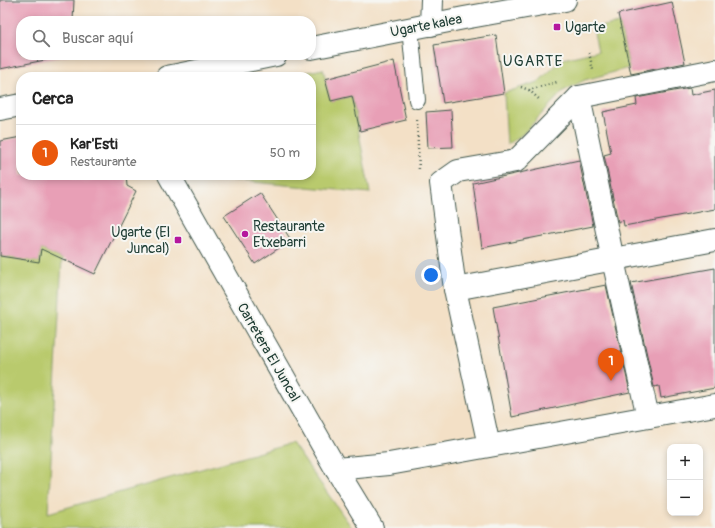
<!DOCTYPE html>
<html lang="es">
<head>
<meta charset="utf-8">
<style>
	:root { --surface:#fff; --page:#f6f6f6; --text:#222; --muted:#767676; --line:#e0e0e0; --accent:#ea580c }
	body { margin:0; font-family:Pangolin,sans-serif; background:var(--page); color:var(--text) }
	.controls { position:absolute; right:12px; bottom:12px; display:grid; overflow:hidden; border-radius:8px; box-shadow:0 2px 6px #0003 }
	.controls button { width:36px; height:36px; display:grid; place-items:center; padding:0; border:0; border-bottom:1px solid var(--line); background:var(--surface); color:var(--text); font:20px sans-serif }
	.you { position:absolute; left:431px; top:275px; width:14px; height:14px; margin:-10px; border:3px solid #fff; border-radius:50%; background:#1a73e8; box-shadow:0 0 0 6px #1a73e833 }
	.badge { display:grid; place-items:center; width:26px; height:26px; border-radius:50%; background:var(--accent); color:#fff; font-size:13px; font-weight:700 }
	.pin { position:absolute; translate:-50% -33px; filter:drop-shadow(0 1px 2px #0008) }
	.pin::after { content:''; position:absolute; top:21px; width:14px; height:12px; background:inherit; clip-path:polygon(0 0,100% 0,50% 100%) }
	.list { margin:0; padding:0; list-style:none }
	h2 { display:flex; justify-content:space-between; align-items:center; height:52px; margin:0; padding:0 16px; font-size:17px }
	h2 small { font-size:13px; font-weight:400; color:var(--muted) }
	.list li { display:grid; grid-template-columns:26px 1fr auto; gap:12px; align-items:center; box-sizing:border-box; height:56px; padding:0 16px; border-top:1px solid var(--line) }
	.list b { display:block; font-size:15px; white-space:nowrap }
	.list p { margin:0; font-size:13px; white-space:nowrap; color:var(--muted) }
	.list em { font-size:13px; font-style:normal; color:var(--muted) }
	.icon { flex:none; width:22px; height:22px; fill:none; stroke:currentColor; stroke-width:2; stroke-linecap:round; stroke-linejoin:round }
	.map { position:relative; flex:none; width:715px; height:528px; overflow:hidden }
	.search { position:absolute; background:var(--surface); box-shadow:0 2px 6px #0003; left:16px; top:16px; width:300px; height:44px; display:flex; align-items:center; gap:10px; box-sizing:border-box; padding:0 14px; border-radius:16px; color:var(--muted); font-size:15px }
	.panel { position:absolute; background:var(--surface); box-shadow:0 2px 6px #0003; left:16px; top:72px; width:300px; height:108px; border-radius:16px }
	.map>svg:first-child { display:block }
</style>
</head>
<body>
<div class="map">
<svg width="715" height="528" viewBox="0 0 715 528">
	<rect width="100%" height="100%" fill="#f6f6f2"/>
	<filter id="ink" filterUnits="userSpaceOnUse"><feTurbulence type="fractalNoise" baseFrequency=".025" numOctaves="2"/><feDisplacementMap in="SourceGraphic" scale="8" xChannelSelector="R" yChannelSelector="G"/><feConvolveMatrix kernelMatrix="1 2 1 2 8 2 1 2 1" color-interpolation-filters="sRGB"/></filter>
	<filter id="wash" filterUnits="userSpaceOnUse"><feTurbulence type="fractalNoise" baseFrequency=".012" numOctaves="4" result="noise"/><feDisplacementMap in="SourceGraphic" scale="16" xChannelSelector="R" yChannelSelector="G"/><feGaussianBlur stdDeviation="0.9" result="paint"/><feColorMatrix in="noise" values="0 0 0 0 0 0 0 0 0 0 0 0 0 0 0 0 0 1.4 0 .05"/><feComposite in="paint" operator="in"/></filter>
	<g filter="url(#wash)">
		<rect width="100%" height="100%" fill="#f3e0c6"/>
		<!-- green -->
		<path fill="#b9ca6d" stroke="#6c8450" d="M 620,23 L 629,68 L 585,80 L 563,91 L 523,134 L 507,145 L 504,93 L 538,82 L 563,59 L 598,51 L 593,28 Z
			M 323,69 L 331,101 L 352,96 L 370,193 L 232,180 L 232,175 L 311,175 L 311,77 L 283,77 Z
			M 41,249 L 62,259 L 48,513 L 292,443 L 352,528 L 0,528 L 0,256 L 39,262 Z"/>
		<g id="blocks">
			<!-- building -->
			<path fill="#e89fb6" d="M 0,0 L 74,0 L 73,21 L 21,21 L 21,55 L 70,55 L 0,69 Z
				M 672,2 L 685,63 L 631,74 L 618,14 Z
				M 496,35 L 504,93 L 443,103 L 434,45 Z
				M 394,61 L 406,120 L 360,131 L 352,96 L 331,101 L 325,79 Z
				M 690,88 L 691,95 L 715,90 L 715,209 L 624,226 L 623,220 L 618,222 L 604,155 L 611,153 L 603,112 L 637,105 L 636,98 Z
				M 451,110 L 453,147 L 428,148 L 426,112 Z
				M 21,137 L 21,175 L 126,175 L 127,186 L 136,191 L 95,274 L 41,249 L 39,262 L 0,256 L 0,141 Z
				M 579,160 L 593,226 L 482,248 L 473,183 Z
				M 260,193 L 291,240 L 255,264 L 224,216 Z
				M 715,268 L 715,388 L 661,398 L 659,386 L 654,387 L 631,283 Z
				M 606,285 L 630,392 L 512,417 L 493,307 Z"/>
		</g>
	</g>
	<g filter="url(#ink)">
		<use href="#blocks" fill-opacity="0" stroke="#3f554a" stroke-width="1"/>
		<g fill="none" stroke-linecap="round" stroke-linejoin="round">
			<!-- service casing -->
			<g stroke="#3f554a" stroke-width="18">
				<path id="service" d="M 410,28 L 417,100"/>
			</g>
			<!-- pedestrian casing -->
			<g stroke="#3f554a" stroke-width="24">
				<path id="pedestrian" d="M 579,97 L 613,260 L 648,417
					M 455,289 L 715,240"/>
			</g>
			<!-- minor casing -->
			<g stroke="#3f554a" stroke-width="24">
				<path id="minor" d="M 431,25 L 432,0
					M 489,446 L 455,289 L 441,183 L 458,171 L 516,161 L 579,97 L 715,70
					M 336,469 L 389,464 L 715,405"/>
			</g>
			<!-- tertiary casing -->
			<g stroke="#3f554a" stroke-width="24">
				<path id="tertiary" d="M 311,48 L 464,18 L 565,0
					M 167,77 L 276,55
					M 0,109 L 21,105
					M 169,175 L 336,469 L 372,528"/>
			</g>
			<!-- path -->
			<path stroke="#3f554a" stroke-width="2.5" stroke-dasharray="1 3" stroke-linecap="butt" d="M 589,53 L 593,70
				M 521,87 L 529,90 L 557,82
				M 529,90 L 540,100
				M 417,120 L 419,171"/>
			<!-- service -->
			<use href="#service" stroke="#fff" stroke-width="16"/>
			<!-- pedestrian -->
			<use href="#pedestrian" stroke="#fff" stroke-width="22"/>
			<!-- minor -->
			<use href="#minor" stroke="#fff" stroke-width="22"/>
			<!-- tertiary -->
			<use href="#tertiary" stroke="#fff" stroke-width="22"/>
		</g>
	</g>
	<!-- markers -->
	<g fill="#b5179e" stroke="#f6f6f2" stroke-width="1.5">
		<rect x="553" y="23" width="8" height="8" rx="2"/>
		<circle cx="245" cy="234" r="4"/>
		<rect x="174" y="236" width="8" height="8" rx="2"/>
	</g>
	<g text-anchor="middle" stroke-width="4" stroke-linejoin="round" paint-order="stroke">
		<!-- street labels -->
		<g font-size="14" fill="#1f3d34" stroke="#f6f6f2">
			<text transform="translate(426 25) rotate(-11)" y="5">Ugarte kalea</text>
			<text transform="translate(269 352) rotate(60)" y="5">Carretera El Juncal</text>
		</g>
		<!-- poi labels -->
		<g font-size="14" fill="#1f3d34" stroke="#f6f6f2" text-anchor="start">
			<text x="565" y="32">Ugarte</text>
			<text x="253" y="231">Restaurante<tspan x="253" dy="16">Etxebarri</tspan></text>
			<text x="170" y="237" text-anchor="end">Ugarte (El<tspan x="170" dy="16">Juncal)</tspan></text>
		</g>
		<!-- neighbourhood labels -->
		<g font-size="15" letter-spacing="1" fill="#1f3d34" stroke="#f6f6f2">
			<text x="533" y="66">UGARTE</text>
		</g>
	</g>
</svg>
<div class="controls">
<button>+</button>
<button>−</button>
</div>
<div class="you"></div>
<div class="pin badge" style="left:611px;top:381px">1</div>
<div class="search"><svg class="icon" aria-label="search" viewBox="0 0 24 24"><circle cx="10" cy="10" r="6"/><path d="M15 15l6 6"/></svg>Buscar aquí</div>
<section class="panel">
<h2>Cerca<small></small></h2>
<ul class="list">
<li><span class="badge">1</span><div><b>Kar'Esti</b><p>Restaurante</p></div><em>50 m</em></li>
</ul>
</section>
</div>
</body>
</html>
